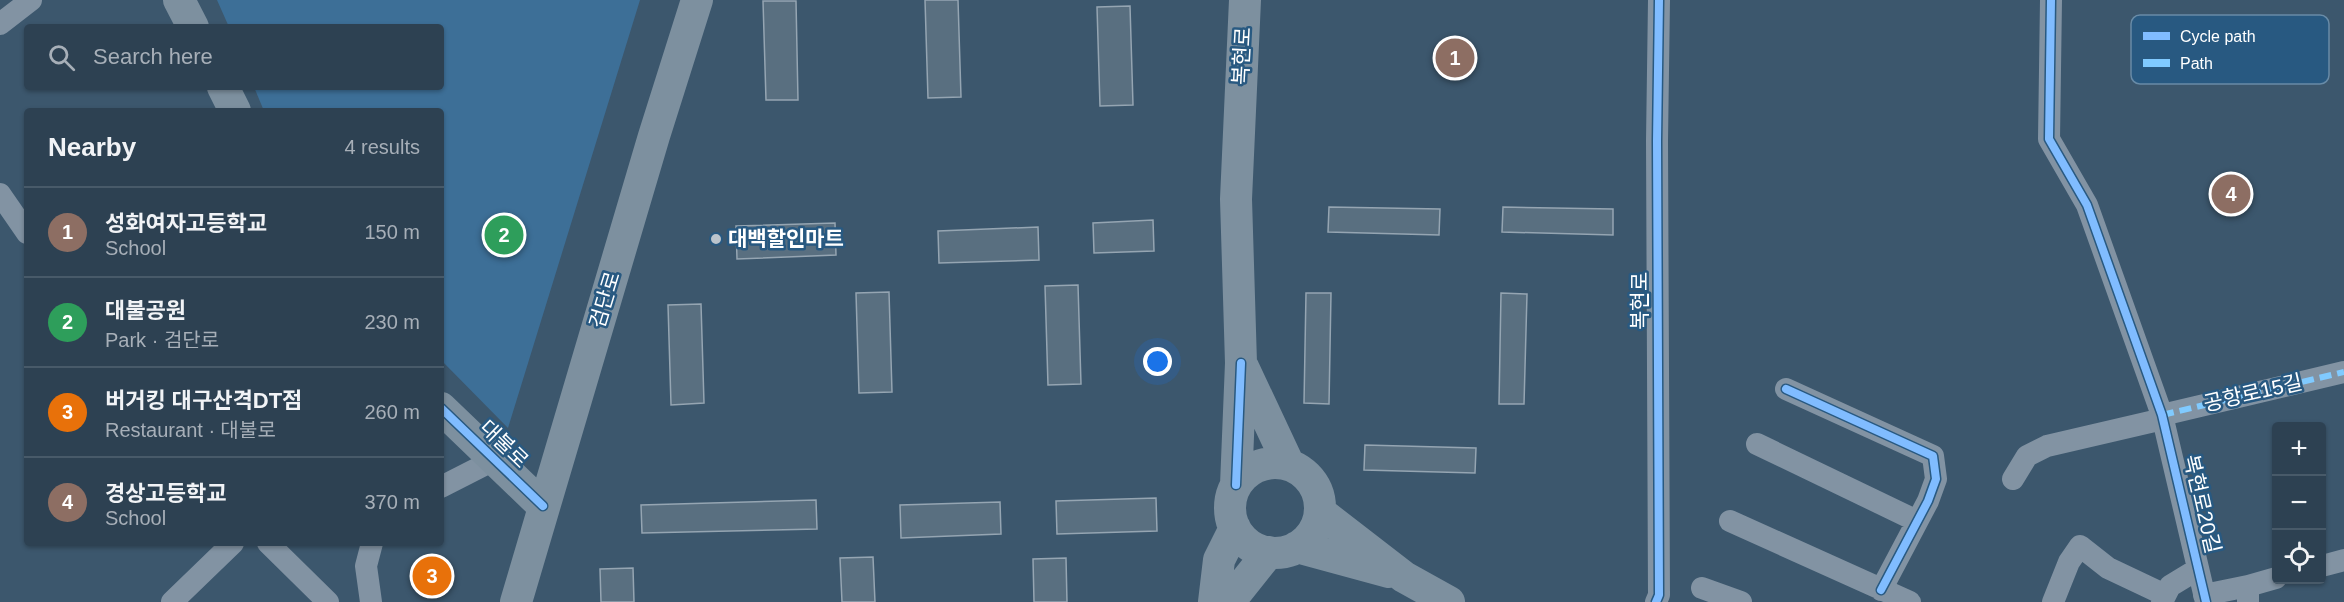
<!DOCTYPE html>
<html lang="en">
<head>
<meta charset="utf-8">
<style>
	:root { --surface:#2d4152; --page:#354859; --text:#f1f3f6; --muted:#a7afb8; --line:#485a69; --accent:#bbc4cc }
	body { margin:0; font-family:Helvetica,"Noto Sans KR",sans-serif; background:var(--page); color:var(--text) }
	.controls { position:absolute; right:18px; bottom:18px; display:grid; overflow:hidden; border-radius:6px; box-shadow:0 2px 4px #0004 }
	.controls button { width:54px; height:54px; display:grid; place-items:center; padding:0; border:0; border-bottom:2px solid var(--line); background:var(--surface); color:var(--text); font:30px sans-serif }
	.you { position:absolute; left:1158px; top:362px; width:21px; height:21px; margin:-15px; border:4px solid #fff; border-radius:50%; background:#1a73e8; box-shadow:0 0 0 9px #1a73e833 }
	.badge { display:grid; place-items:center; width:39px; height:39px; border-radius:50%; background:var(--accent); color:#fff; font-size:20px; font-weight:700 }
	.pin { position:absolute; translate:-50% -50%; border:3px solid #fff; box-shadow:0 2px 6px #0006 }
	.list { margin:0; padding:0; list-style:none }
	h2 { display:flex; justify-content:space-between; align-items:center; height:78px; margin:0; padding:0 24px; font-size:26px }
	h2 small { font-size:20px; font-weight:400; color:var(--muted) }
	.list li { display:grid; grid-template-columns:39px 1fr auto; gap:18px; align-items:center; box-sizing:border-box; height:90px; padding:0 24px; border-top:2px solid var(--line) }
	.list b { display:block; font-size:22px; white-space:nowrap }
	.list p { margin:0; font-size:20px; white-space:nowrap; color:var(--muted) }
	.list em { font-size:20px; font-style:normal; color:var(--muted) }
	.icon { flex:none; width:33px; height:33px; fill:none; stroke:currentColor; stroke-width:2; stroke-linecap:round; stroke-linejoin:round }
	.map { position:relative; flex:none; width:2344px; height:602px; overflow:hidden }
	.search { position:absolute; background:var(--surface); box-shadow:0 2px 4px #0004; left:24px; top:24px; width:420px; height:66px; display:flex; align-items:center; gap:15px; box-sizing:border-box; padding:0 21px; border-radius:6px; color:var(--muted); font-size:22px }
	.panel { position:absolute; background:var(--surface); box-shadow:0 2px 4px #0004; left:24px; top:108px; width:420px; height:438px; border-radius:6px }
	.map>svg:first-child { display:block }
</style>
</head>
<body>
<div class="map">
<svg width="2344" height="602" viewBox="0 0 2344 602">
	<rect width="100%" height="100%" fill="#3c576d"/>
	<!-- green -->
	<path fill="#3d6f97" d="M 217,0 L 640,0 L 508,428 L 441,360 L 441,111 L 264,111 L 254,87 L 441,87 L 441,27 L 229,27 Z"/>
	<!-- building -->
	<path fill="#596f80" stroke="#95a5b2" stroke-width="1.5" d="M 925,0 L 958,0 L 961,97 L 928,98 Z
		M 763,1 L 796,1 L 798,100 L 766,100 Z
		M 1130,6 L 1133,105 L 1100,106 L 1097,7 Z
		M 1329,207 L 1440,209 L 1439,235 L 1328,232 Z
		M 1503,207 L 1613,209 L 1613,235 L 1502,232 Z
		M 1153,220 L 1154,251 L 1094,253 L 1093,223 Z
		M 835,223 L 836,255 L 737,259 L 736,226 Z
		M 1038,227 L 1039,260 L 939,263 L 938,231 Z
		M 1078,285 L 1081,384 L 1048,385 L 1045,286 Z
		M 889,292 L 892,392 L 859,393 L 856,293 Z
		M 1306,293 L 1331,293 L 1329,404 L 1304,403 Z
		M 1501,293 L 1527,294 L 1524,404 L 1499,404 Z
		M 701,304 L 704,403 L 671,405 L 668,305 Z
		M 1365,445 L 1476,448 L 1475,473 L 1364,470 Z
		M 1156,498 L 1157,531 L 1057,534 L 1056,501 Z
		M 816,500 L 817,529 L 642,533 L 641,505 Z
		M 1000,502 L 1001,534 L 901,538 L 900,505 Z
		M 873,557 L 875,602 L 842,602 L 840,558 Z
		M 1066,558 L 1067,602 L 1034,602 L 1033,559 Z
		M 633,568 L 634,602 L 601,602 L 600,569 Z"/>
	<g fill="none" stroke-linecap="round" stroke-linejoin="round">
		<!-- street -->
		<path stroke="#8293a3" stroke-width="22" d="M 2051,0 L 2049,139 L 2087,205 L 2162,415 L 2206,602
			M 0,24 L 31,0
			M 0,194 L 27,233
			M 1786,389 L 1933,456 L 1936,479 L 1928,501 L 1881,590
			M 2162,415 L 2344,372
			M 1757,444 L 1917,521
			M 2013,479 L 2027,456 L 2047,446 L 2163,419
			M 441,487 L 494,460
			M 1730,521 L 1910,602
			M 268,543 L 328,602
			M 2322,566 L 2344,560
			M 2248,586 L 2276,578
			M 1702,588 L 1741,602
			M 2204,595 L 2248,586 L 2248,602
			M 172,602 L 233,543
			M 371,602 L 366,566 L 372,543
			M 1656,602 L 1659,595 L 1657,141 L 1659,0
			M 2053,602 L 2069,562 L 2080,546 L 2108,568 L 2165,595
			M 2162,602 L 2170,586 L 2198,569"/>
		<!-- secondary -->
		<path stroke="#7d909f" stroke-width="32" d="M 179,0 L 193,27
			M 223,87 L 235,111
			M 1243,367 L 1289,465
			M 441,408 L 543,506
			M1230 508a45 45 0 1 1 90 0a45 45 0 1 1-90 0Z
			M 1236,485 L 1241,363 L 1236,199 L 1245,0
			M 1320,512 L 1404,577 L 1449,602
			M 1297,547 L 1389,572
			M 516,602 L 654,136 L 697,0
			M 1214,602 L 1219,560 L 1235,528
			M 1229,602 L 1269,552"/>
		<!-- quiet -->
		<path stroke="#80caff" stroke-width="6" stroke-dasharray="12 6" stroke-linecap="butt" d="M 2162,415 L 2344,372"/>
		<!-- cycleway casing -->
		<g stroke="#285981" stroke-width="11">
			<path id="cycleway" d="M 2051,0 L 2049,139 L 2087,205 L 2162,415 L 2206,602
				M 1786,389 L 1933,456 L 1936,479 L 1928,501 L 1881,590
				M 441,408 L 543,506
				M 1236,485 L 1241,363
				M 1656,602 L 1659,595 L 1657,141 L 1659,0"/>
		</g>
		<!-- cycleway -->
		<use href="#cycleway" stroke="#80bcff" stroke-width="8"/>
	</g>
	<!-- markers -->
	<circle fill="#bbc4cc" stroke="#285981" stroke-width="2" cx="716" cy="239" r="6"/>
	<g text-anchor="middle" stroke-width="5" stroke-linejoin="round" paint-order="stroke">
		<!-- street labels -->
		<g font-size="21" fill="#fff" stroke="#285981">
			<text transform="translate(1242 56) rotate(-87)" y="7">복현로</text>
			<text transform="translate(605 300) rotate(-73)" y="7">검단로</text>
			<text transform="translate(1640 301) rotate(-90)" y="7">복현로</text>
			<text transform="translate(2253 393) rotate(-13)" y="7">공항로15길</text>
			<text transform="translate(504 444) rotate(44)" y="7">대불로</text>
			<text transform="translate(2202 504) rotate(77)" y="7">복현로20길</text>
		</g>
		<!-- poi labels -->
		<g font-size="21" font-weight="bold" fill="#fff" stroke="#285981" text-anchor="start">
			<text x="728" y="246">대백할인마트</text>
		</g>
	</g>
	<!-- legend -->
	<rect x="2131" y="15" width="198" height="69" rx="9" fill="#285981" stroke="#688ba7" stroke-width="1.5"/>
	<rect x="2143" y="32" width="27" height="8" fill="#80bcff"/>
	<rect x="2143" y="59" width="27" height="8" fill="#80caff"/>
	<g font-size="16" fill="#fff">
		<text x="2180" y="42">Cycle path</text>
		<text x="2180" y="69">Path</text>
	</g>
</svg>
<div class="controls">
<button>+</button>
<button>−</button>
<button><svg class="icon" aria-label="locate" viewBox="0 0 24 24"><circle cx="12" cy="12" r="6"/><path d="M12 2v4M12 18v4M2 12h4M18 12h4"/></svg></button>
</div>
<div class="you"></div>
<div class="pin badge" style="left:1455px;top:58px;background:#8d6e63">1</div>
<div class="pin badge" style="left:504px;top:235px;background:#2e9e5b">2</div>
<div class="pin badge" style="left:432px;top:576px;background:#e8710a">3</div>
<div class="pin badge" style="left:2231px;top:194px;background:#8d6e63">4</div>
<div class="search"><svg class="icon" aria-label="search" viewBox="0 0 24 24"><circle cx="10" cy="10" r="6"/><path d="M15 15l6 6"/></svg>Search here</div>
<section class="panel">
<h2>Nearby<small>4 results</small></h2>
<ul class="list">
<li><span class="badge" style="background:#8d6e63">1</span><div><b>성화여자고등학교</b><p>School</p></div><em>150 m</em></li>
<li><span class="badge" style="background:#2e9e5b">2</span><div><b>대불공원</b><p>Park · 검단로</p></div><em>230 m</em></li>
<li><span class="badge" style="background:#e8710a">3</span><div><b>버거킹 대구산격DT점</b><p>Restaurant · 대불로</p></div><em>260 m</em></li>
<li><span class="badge" style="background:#8d6e63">4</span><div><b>경상고등학교</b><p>School</p></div><em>370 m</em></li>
</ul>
</section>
</div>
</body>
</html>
